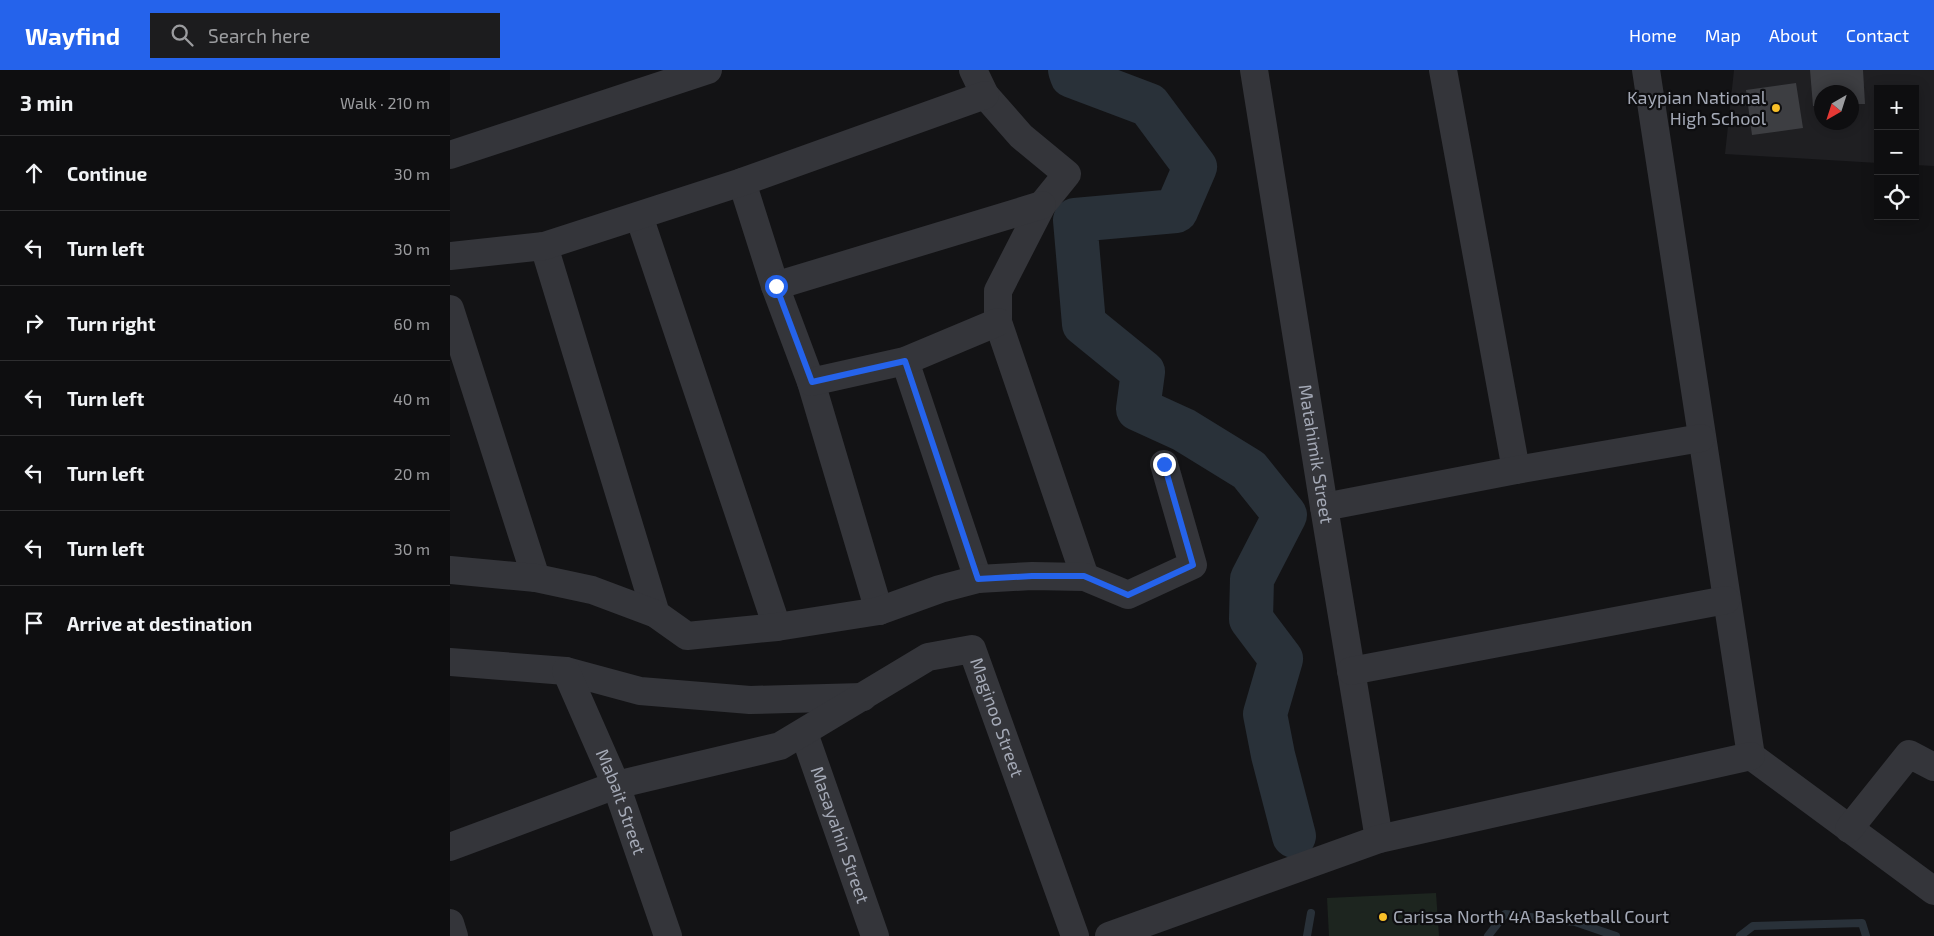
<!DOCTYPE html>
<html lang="en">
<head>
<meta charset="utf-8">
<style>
	:root { --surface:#0e0e10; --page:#1c1c1e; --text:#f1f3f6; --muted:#9b9c9f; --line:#2e2e30; --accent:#2563eb }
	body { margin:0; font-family:"Exo 2",sans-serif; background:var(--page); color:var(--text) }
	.controls { position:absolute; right:15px; top:15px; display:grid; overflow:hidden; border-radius:0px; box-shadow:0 2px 12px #0003 }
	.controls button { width:45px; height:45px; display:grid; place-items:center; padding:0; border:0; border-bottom:1px solid var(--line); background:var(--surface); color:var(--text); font:25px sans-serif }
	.compass { position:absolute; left:1364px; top:15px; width:45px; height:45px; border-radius:50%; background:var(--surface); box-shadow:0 2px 12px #0003; rotate:219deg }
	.stop { position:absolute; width:15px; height:15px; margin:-11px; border:4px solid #2563eb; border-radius:50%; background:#fff }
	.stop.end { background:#2563eb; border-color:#fff; box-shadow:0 1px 5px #0008 }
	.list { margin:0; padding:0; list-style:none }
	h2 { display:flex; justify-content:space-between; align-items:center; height:65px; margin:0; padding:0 20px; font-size:21px }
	h2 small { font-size:16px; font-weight:400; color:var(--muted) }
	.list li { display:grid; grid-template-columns:32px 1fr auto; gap:15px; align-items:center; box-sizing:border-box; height:75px; padding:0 20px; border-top:1px solid var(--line) }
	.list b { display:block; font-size:19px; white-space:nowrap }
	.list em { font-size:16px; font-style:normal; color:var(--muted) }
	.icon { flex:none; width:28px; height:28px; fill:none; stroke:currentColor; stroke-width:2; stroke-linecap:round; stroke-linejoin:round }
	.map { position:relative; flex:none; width:1484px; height:866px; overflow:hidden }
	header { display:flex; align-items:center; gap:30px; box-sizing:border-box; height:70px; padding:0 25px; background:var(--accent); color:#fff }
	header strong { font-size:24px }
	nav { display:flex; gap:28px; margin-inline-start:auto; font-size:18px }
	.search { width:350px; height:45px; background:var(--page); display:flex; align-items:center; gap:12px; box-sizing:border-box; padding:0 18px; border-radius:0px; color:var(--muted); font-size:19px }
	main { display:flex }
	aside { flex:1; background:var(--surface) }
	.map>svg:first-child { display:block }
</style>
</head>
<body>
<header>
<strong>Wayfind</strong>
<div class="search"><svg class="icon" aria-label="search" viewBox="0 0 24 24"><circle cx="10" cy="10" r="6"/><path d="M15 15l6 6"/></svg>Search here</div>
<nav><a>Home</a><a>Map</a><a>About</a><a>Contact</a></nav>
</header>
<main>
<aside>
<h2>3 min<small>Walk · 210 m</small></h2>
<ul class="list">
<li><svg class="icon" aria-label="ahead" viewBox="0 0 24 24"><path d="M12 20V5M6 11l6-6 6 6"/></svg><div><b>Continue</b></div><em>30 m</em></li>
<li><svg class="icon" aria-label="left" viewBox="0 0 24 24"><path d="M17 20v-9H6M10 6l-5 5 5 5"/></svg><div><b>Turn left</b></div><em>30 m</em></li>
<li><svg class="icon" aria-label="right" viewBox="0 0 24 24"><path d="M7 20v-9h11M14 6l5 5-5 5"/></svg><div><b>Turn right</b></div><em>60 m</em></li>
<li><svg class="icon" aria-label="left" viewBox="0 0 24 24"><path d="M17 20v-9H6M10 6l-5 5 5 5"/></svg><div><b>Turn left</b></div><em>40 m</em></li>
<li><svg class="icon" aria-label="left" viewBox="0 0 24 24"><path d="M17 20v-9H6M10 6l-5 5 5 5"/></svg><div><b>Turn left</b></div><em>20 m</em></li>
<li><svg class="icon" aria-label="left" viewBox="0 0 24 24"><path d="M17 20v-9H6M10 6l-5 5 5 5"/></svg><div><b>Turn left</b></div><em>30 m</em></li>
<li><svg class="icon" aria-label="arrive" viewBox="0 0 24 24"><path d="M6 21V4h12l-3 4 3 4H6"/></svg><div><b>Arrive at destination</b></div></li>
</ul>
</aside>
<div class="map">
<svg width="1484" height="866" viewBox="0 0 1484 866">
	<rect width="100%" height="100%" fill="#131315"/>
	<!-- built -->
	<path fill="#1f1f22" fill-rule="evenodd" d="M 1284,0 L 1484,0 L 1484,96 L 1465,95 L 1465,19 L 1428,19 L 1428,93 L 1275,84 ZM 1372,22 L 1402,22 L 1402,52 L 1372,52 Z"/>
	<!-- garden -->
	<path fill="#1d251f" d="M 986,823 L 989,866 L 879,866 L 877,828 Z"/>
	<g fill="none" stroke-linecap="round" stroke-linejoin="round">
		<!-- stream -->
		<path stroke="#293139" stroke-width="8" d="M 857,866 L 861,843
			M 1038,866 L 1055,844 L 1125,852 L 1166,866
			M 1290,866 L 1303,856 L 1412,853 L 1416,866"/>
		<!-- river -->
		<path stroke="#293139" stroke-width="44" d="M 620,0 L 622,6 L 699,35 L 745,97 L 726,141 L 625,150 L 634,254 L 693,302 L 688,339 L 734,360 L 799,400 L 835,445 L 802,509 L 801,549 L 831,589 L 815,644 L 823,685 L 844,766"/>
	</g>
	<!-- building -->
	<path fill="#3d3e42" d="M 1360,0 L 1413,0 L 1415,34 L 1402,34 L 1402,22 L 1372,22 L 1372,36 L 1363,36 Z
		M 1346,13 L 1353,58 L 1302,65 L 1296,20 Z"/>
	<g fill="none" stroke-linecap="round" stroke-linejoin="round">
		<!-- minor -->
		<g stroke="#34353a" stroke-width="28">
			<path d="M 523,0 L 535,25 L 571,66 L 617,104 L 592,135 L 548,221 L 548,252 L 635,507"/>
			<path id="s1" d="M 804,0 L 874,437 L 929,769"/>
			<path d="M 993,0 L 1066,400"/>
			<path d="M 1196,0 L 1301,686 L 1484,821"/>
			<path d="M 0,85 L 258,0"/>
			<path d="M 292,112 L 325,216 L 361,312 L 429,541"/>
			<path d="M 189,146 L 327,557"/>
			<path d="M 94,176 L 206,544"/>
			<path d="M 0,186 L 94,176 L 292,112 L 535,25"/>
			<path d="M 325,216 L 592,135"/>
			<path d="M 0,239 L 86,508"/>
			<path d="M 455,291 L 528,509"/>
			<path d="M 361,312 L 455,291 L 548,252"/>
			<path d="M 874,437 L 1066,400 L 1251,368"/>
			<path d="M 0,500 L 86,508 L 142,520 L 206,544 L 237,566 L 327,557 L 429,541 L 490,519 L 528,509 L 582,506 L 635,507 L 678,525 L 743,495 L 714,394"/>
			<path d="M 0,592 L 116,601 L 190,621 L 300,630 L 413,627"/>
			<path id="s2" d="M 116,601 L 166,715 L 218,866"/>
			<path d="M 901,601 L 1276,530"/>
			<path id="s3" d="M 354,663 L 425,866"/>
			<path d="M 1399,759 L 1459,684 L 1484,697"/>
			<path id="s4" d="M 0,777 L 166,715 L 330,676 L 478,587 L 522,579 L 625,866"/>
			<path d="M 0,853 L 4,866"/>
			<path d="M 659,866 L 929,769 L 1301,686"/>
		</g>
	</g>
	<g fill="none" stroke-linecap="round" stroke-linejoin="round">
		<!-- route -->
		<path stroke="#2563eb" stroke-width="6" d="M 326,216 L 362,312 L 455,291 L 528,509 L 582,506 L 634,506 L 678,525 L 743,495 L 714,394"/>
	</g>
	<!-- markers -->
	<g fill="#f8bf28" stroke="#0e0e10" stroke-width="2">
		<circle cx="1326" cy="38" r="5"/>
		<circle cx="933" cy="847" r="5"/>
	</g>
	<g text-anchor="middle" stroke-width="4.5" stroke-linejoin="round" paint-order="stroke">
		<!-- poi labels -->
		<g font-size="18" fill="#a4a9b6" stroke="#0e0e10" text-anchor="end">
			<text x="1316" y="34">Kaypian National<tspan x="1316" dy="21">High School</tspan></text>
			<text x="943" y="853" text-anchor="start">Carissa North 4A Basketball Court</text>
		</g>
		<!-- street labels -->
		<g font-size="18" fill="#a4a9b6" stroke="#0e0e10">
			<text dy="6" stroke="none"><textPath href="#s1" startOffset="389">Matahimik Street</textPath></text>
			<text dy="6" stroke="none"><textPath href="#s4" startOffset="636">Maginoo Street</textPath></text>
			<text dy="6" stroke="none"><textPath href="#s2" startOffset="142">Mabait Street</textPath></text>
			<text dy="6" stroke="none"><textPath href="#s3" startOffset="108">Masayahin Street</textPath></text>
		</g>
	</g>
</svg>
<div class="controls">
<button>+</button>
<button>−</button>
<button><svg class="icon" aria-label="locate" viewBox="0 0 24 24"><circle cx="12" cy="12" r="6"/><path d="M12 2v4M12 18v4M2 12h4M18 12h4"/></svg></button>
</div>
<svg class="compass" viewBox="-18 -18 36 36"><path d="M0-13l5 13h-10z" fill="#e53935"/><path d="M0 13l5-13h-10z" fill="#9b9c9f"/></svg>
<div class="stop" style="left:326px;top:216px"></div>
<div class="stop end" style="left:714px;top:394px"></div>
</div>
</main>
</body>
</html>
